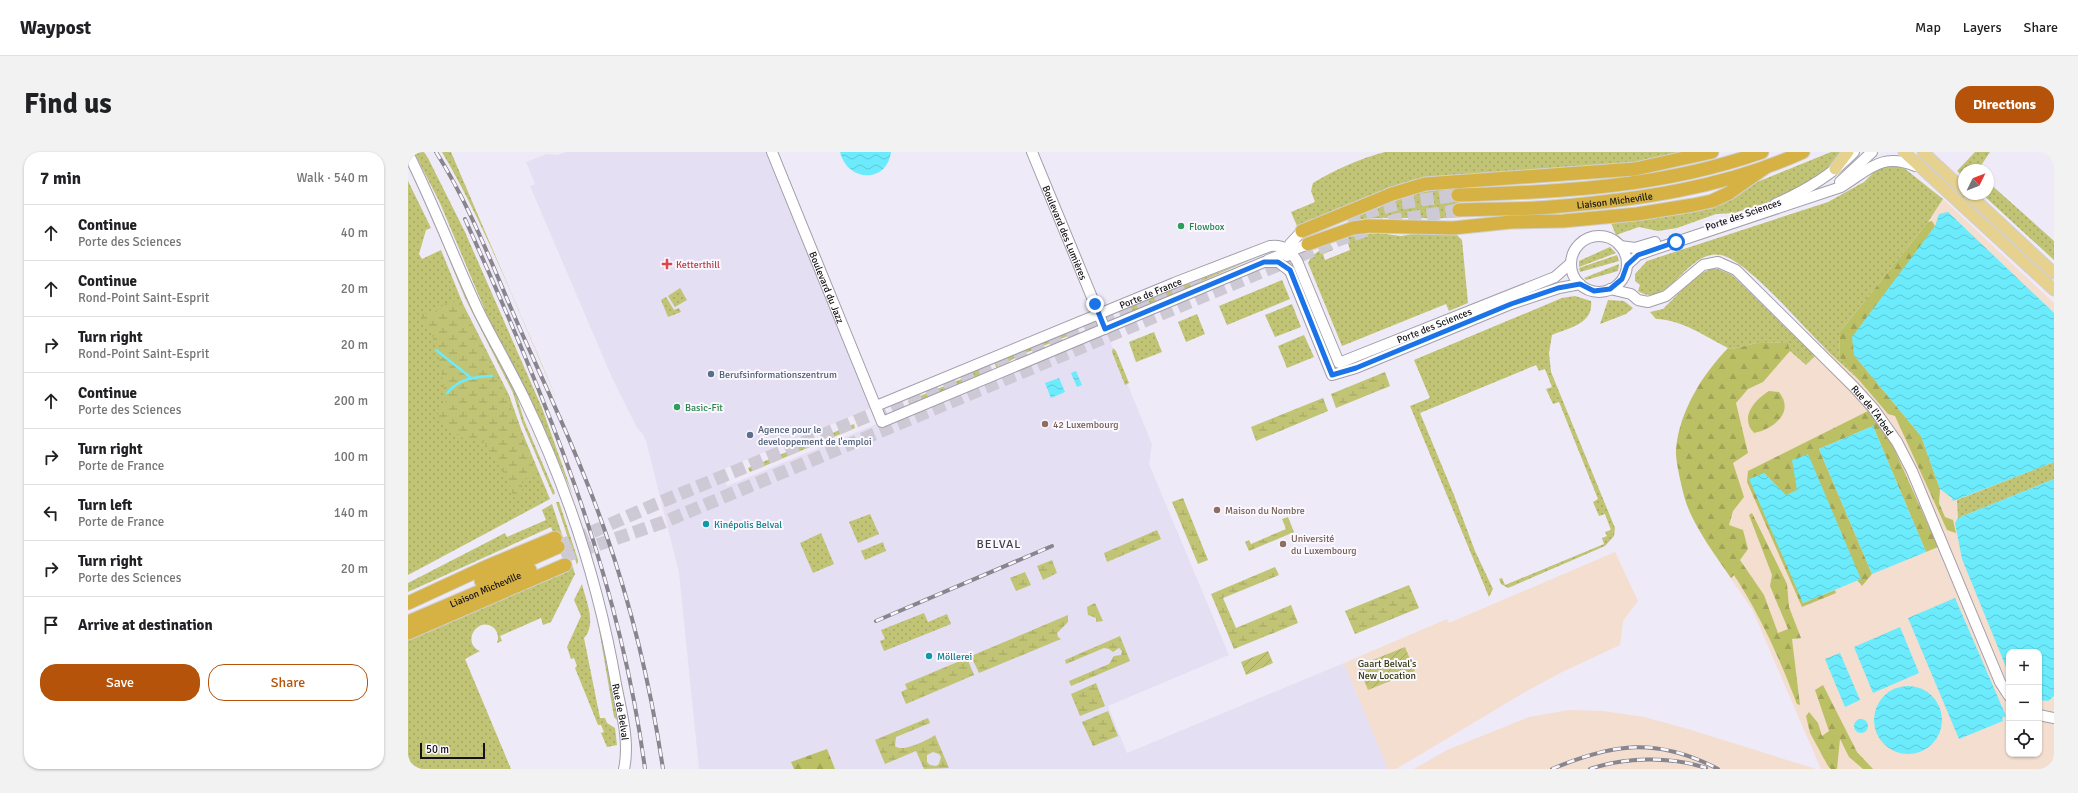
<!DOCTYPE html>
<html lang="en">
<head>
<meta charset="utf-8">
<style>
	:root { --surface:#fff; --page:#f2f2f2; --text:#202124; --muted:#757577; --line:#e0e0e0; --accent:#b45309 }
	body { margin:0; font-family:Signika,sans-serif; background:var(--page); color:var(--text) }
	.controls { position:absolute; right:12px; bottom:12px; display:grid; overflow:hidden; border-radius:8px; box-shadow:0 1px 3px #0004 }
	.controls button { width:36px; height:36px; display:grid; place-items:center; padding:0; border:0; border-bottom:1px solid var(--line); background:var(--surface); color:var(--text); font:20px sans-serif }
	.compass { position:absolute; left:1550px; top:12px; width:36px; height:36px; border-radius:50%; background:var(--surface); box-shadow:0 1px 3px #0004; rotate:47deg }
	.scale { position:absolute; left:12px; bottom:10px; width:65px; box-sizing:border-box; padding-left:4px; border:2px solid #141216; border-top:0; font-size:11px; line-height:14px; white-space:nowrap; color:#141216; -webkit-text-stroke:3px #faf8fe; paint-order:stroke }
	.stop { position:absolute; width:12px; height:12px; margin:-9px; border:3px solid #1a73e8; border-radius:50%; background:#fff }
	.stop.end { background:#1a73e8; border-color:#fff; box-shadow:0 1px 4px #0008 }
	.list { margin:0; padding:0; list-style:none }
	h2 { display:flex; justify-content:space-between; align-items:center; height:52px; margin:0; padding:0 16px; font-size:17px }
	h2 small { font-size:13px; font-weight:400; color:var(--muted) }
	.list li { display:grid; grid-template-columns:26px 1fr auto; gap:12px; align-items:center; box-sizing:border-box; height:56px; padding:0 16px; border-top:1px solid var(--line) }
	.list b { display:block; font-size:15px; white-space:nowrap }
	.list p { margin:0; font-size:13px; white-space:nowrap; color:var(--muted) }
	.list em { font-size:13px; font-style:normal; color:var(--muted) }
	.actions { display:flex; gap:8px; padding:12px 16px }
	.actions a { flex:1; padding:9px 0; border:1px solid var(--accent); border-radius:16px; text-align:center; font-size:14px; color:var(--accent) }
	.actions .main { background:var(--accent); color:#fff }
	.icon { flex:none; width:22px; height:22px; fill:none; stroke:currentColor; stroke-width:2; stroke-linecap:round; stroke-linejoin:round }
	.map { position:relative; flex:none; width:1646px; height:617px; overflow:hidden; border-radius:16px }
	header { display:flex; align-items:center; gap:24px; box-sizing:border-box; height:56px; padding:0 20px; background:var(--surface); border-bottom:1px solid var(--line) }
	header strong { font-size:19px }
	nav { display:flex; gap:22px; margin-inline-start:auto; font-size:14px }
	.intro { display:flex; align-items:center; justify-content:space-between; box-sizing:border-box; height:96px; padding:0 24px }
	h1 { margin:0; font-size:28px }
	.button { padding:10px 18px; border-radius:16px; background:var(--accent); color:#fff; font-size:14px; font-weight:700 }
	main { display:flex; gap:24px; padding:0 24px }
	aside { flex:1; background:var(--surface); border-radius:16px; box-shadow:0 1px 3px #0004 }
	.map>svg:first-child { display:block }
</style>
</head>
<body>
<header>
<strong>Waypost</strong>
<nav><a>Map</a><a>Layers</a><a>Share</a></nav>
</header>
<div class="intro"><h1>Find us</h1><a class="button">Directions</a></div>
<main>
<aside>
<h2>7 min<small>Walk · 540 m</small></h2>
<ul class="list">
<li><svg class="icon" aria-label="ahead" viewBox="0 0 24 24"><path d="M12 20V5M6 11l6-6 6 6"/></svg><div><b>Continue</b><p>Porte des Sciences</p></div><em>40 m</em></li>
<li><svg class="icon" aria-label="ahead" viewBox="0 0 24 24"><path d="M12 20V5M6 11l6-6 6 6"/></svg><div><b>Continue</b><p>Rond-Point Saint-Esprit</p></div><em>20 m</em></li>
<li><svg class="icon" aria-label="right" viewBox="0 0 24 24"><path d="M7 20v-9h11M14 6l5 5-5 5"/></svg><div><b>Turn right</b><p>Rond-Point Saint-Esprit</p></div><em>20 m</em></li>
<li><svg class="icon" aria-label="ahead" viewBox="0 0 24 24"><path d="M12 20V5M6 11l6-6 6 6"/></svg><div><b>Continue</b><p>Porte des Sciences</p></div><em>200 m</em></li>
<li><svg class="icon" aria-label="right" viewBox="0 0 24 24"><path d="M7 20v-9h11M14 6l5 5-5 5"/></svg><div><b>Turn right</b><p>Porte de France</p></div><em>100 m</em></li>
<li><svg class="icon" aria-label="left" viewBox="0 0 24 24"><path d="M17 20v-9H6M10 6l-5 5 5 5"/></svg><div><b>Turn left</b><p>Porte de France</p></div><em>140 m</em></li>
<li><svg class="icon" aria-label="right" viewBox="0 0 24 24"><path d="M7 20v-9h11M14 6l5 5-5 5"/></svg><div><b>Turn right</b><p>Porte des Sciences</p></div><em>20 m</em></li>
<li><svg class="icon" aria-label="arrive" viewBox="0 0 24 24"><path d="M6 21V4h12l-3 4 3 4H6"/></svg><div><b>Arrive at destination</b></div></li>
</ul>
<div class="actions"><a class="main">Save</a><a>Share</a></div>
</aside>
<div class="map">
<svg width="1646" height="617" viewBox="0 0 1646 617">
	<defs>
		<pattern id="grass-dots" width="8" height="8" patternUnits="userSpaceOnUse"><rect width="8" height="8" fill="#c0c474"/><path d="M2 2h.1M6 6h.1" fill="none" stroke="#a4a764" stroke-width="1.8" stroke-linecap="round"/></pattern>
		<pattern id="forest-firs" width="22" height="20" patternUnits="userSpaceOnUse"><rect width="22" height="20" fill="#bcc065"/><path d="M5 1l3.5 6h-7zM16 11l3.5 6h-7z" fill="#a1a457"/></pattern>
		<pattern id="wetland-marsh" width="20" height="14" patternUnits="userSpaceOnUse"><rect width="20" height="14" fill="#c0c474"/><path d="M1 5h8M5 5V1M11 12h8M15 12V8" fill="none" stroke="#a4a764"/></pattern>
		<pattern id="garden-furrows" width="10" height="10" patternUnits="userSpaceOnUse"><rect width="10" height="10" fill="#c0c474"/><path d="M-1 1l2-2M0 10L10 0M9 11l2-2" fill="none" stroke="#a4a764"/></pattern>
		<pattern id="water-waves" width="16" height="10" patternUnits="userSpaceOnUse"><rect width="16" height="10" fill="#6bebfb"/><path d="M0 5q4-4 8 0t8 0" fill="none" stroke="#5cc8d6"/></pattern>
	</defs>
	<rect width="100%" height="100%" fill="#efeaf7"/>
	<!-- commercial -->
	<path fill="#e5dff4" d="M 159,0 L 364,0 L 468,254 L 313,318 L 319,334 L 697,177 L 744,292 L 741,312 L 821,503 L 700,554 L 719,601 L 936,511 L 980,617 L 291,617 L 271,421 L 238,289 L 235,282 L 229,276 L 205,228 L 122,34 L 127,32 L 118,10 L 139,2 L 149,3 Z"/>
	<!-- industrial -->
	<path fill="#f3ded0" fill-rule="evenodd" d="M 1535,47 L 1646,151 L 1646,617 L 1413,617 L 1344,457 L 1299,392 L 1277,347 L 1268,299 L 1276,265 L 1292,230 L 1320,196 L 1324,197 L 1353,190 L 1380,191 L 1398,213 L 1416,195 L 1422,201 L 1422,196 L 1520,70 ZM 1601,500 L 1631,500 L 1631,602 L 1601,602 Z
		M 1207,400 L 1230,449 L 1215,469 L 1212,493 L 1154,520 L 1117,540 L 988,617 L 980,617 L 936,511 L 1039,467 L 1041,471 Z
		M 1161,558 L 1195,559 L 1236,565 L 1280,577 L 1408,617 L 1006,617 L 1039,598 L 1121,565 Z"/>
	<!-- grass -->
	<path fill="url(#grass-dots)" d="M 6,0 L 16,0 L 20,6 L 57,80 L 134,256 L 165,343 L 132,267 L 79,163 L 32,51 Z
		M 34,0 L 43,0 L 150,250 C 113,167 80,78 34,0 Z
		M 977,0 L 1281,0 L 1198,16 L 1016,26 L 995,31 L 889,74 L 883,60 L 907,50 L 903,39 L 905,31 C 928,17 951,7 977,0 Z
		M 1423,0 L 1435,0 L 1421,17 L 1405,28 L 1365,49 L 1326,61 L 1308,62 L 1269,76 L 1250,79 L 1231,75 L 1208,83 L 1203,71 L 1275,60 Z
		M 1567,0 L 1582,0 L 1570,18 L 1556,18 L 1556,25 L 1549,19 Z
		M 1520,11 L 1526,15 L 1643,124 L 1641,126 L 1518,14 Z
		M 1477,13 L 1488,13 L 1496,16 L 1535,47 L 1520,70 L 1431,181 L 1432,206 L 1452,229 C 1440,217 1426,206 1415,194 C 1393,173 1340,109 1313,103 C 1279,96 1260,159 1230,139 L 1232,133 L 1227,129 L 1227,122 L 1239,109 L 1420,50 L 1456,30 L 1469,17 Z
		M 0,29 L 23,76 L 18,78 L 11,102 L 14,107 L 33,98 L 55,152 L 101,243 L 113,277 L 142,347 L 0,423 Z
		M 1580,30 L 1646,89 L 1646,108 L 1574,42 L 1580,42 Z
		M 1049,35 L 1052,65 C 1014,69 976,62 938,69 L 1007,41 Z
		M 1018,80 L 1047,81 L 1054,88 L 1060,151 L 1041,159 L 1038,152 L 934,194 L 900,111 C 905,100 913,98 924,94 L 925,98 L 915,102 L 917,108 L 942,98 L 938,85 L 970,81 L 993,84 Z
		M 34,82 L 106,235 L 116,268 L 147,341 L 145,343 L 114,270 L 105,241 L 57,146 L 31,83 Z
		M 1202,95 L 1208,101 L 1171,115 L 1171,109 Z
		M 1209,103 L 1211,109 L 1172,120 L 1171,116 Z
		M 849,105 L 792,130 L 770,142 L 724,162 L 721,155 C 763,137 806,123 849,105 Z
		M 1211,112 L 1210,119 L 1178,128 L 1176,126 Z
		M 1303,117 L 1310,117 L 1324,123 L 1407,204 L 1398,213 L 1382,199 L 1380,191 L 1353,190 L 1324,197 L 1320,196 C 1296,184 1275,168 1248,167 L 1242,160 L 1255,157 L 1288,124 Z
		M 874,128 L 882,147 L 819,173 L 811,154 Z
		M 272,136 L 279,148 L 267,155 L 260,144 Z
		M 1167,144 L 1183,149 C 1186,172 1160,176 1144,183 L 1141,201 L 1143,220 L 1207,376 L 1206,384 L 1197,394 L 1100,436 L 1093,432 L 1091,427 L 1094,426 L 1097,433 L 1196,392 L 1194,386 L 1199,384 L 1197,380 L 1203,378 L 1197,362 L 1191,364 L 1185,350 L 1190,347 L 1151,250 L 1145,252 L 1138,237 L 1144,235 L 1137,217 L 1131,219 L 1128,213 L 1012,261 L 1046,343 L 1067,399 L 1085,437 L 1081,445 L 1002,254 L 1022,246 L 1006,208 L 1154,146 Z
		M 258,145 L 266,158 L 271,156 L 273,160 L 260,165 L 253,148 Z
		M 1200,148 L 1216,149 L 1225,156 L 1218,162 L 1192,172 Z
		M 884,152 L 893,175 L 867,185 L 857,163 Z
		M 789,162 L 797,182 L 778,190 L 770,170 Z
		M 663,178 L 665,182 L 610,204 L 589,217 L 586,210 Z
		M 746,180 L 754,200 L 728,210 L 721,190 Z
		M 896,183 L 906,205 L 879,216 L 870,194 Z
		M 705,196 L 708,199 L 721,231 L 717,233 L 704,200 Z
		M 577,213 L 581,221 L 502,254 L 500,249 L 556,226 Z
		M 446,272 L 447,276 L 342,320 L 340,316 Z
		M 1646,310 L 1646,327 L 1550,366 L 1549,348 Z
		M 148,350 L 151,350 L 170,408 L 169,413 Z
		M 144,352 L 167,422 L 143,470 L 135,473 L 133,466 L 92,484 L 94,489 L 89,491 C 91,486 90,480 86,476 C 71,463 52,490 72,499 L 57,507 L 103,617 L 0,617 L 0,487 L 159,418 L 143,375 L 0,440 L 0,431 L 97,381 L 99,385 L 138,368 L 134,358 Z
		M 462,362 L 471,382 L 450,391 L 441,370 Z
		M 413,381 L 426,412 L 405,421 L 392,391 Z
		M 475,390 L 478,399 L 457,408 L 453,399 Z
		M 174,432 C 178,449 189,472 176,486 L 192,566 L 197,566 L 199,571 L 207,576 L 209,593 L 199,595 L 193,581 L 196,580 L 193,573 L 190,573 L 167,516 L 169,514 L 166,506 L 163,507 L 159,495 L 173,464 L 166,448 Z
		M 516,461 L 520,470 L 539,462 L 543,472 L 476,499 L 472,489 L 477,487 L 473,478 Z
		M 190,471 L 191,471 L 209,568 L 206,565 Z"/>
	<!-- forest -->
	<path fill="url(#forest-firs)" d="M 1524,69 L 1527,74 L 1446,203 L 1513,284 L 1532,337 L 1531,351 L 1537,365 L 1545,368 L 1548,381 L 1539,378 L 1487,264 L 1480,262 L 1432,206 L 1431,181 L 1520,70 Z
		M 1353,190 L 1380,191 L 1382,199 L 1355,230 L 1340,237 L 1328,251 L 1340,301 L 1325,311 L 1336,345 L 1325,359 L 1321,373 L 1335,378 L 1340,397 L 1332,408 L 1356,443 L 1370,481 L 1380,477 L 1362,434 L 1364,423 L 1341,363 L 1344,361 L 1379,432 L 1381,455 L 1393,486 L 1384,487 L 1392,553 L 1389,552 C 1371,505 1353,465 1326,423 L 1323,426 C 1308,404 1284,372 1277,347 C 1274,337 1267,307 1268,298 C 1271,260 1294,223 1320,196 L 1324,197 Z
		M 1361,239 L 1371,240 C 1387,260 1366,277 1346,281 C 1345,279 1341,276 1341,273 C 1336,259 1351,245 1361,239 Z
		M 1460,259 L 1484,292 L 1530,395 L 1518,400 L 1465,274 L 1411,297 L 1464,422 L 1454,434 L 1449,428 L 1453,427 L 1390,338 L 1378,344 L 1356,321 L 1395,451 L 1427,438 L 1428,441 L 1394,455 L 1339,330 L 1340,319 Z
		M 1415,533 L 1449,600 L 1465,617 L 1455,617 L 1441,605 L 1432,587 L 1429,617 L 1423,617 L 1420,614 L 1402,581 L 1398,564 L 1401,560 L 1410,571 L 1414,584 L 1421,579 L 1407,538 Z
		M 419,597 L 427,617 L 386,617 L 383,610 Z"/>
	<!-- wetland -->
	<path fill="url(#wetland-marsh)" fill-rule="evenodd" d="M 41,149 L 53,150 L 98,243 L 128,320 L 114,329 L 114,340 L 106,346 L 98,325 L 77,291 L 56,287 L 28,265 L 38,251 C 34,227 32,200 22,177 C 20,172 14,167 10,162 L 25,161 Z
		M 977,220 L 982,234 L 928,256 L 923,242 Z
		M 915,246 L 920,259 L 848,289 L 843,275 Z
		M 775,346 L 800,408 L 790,412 L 764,350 Z
		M 880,365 L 886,380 L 841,399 L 837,390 L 841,388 L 843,392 L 878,377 L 874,367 Z
		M 749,378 L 753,387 L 699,410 L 696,401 Z
		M 644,408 L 649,421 L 635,428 L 629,414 Z
		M 867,415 L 871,423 L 815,446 L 828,476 L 883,453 L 890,471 L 826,497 L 803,442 Z
		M 617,420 L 623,433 L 608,439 L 602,426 Z
		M 1001,433 L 1011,456 L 947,482 L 937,459 Z
		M 687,451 L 695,469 L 688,470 L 688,466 L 680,463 L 679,455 Z
		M 660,463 L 660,470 L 649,481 L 650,485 L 653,487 L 571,521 L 563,504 Z
		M 712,484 L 722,509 L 663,534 L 661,529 L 701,512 L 706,504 L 713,503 L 714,499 L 711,496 L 705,500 L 701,497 L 696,496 L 658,512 L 657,508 Z
		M 559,506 L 566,523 L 498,552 L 493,540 L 499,537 L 497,532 Z
		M 688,531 L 697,554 L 672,564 L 663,542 Z
		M 700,559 L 710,584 L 685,594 L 674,570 Z
		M 520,566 L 522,571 L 488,585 L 487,594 C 494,601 520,588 527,583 L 541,616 L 516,617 L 508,599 L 477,612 L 467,588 ZM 525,600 L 531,602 L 533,605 L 531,612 L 528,614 L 522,613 L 519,610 L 519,603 Z"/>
	<!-- garden -->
	<path fill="url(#garden-furrows)" d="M 997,495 L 1007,519 L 960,538 L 950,514 Z
		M 860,499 L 865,511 L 838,523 L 833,510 Z"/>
	<!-- water -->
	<path fill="url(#water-waves)" d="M 432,0 L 483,0 C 479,32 439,30 432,0 Z
		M 1540,60 L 1646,161 L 1646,310 L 1545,349 L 1544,346 L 1532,337 L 1513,284 L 1446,203 L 1444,185 L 1527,74 L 1531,62 Z
		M 668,219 L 674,233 L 669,235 L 663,221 Z
		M 651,226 L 657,240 L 643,246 L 637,231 Z
		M 1465,274 L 1518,400 L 1464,422 L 1411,297 Z
		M 1400,302 L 1453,427 L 1395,451 L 1341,327 L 1356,321 L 1378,343 L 1389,338 L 1384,308 Z
		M 1646,327 L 1646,544 L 1640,549 L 1631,548 L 1631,500 L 1601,500 L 1600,520 L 1554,407 L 1547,371 L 1550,366 Z
		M 1547,446 L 1598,564 L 1594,566 L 1595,569 L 1551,587 L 1500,466 Z
		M 1492,475 L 1511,521 L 1465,541 L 1446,495 Z
		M 1432,501 L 1452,548 L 1437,555 L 1417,507 Z
		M1466 568a34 34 0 1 1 68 0a34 34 0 1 1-68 0Z
		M1446 574a7 7 0 1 1 14 0a7 7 0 1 1-14 0Z"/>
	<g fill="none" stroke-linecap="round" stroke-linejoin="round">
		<!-- stream -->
		<path stroke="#6bebfb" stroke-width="2.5" d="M 28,198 L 62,225
			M 39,241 C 52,226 66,225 84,224"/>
		<!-- highway-tunnel -->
		<path stroke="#cecad5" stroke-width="13" stroke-dasharray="13 6" stroke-linecap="butt" d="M 939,66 L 992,51 L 1050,43
			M 150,395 L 248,352 L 797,124
			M 154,405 L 256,370 L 930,88 L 988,68 L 1051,58"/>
		<!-- secondary casing -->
		<g stroke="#a29eaa" stroke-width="12">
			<g id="secondary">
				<path id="s1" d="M 364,0 L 474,270 L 856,110 L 870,110 L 882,119 L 924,223 L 948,216 L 1103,152 L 1151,136 L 1172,132"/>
				<path id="s2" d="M 624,0 L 697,177"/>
				<path id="s3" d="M 0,1 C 26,53 46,106 70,158 C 85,188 102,217 116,246 C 160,337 191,433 208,532 C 213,559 222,589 216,617"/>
				<path d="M 1432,30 L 1464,0"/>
				<path d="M 1367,52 C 1397,39 1423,24 1446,0"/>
				<circle cx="1191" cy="112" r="28"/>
				<path d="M 1212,94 L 1227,96 L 1247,90"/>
				<path d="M 879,104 L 882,92 L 894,79"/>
				<path d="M 860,108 L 900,92"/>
				<path d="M 1219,113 L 1230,103 L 1241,99 L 1433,35 C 1461,18 1473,0 1507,14"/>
				<path id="s4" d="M 1202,137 L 1223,142 L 1230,148 L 1240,150 L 1258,144 L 1295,113 L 1310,110 L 1328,118 L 1446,235 L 1465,256 L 1489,290 L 1504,319 L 1592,530 L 1601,544"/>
				<path id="s5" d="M 468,254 L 766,131 L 862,94 C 875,92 882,98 889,109 L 931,211 L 1147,125 L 1163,111"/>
				<path d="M 1631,563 L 1646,566"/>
			</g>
		</g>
		<!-- primary casing -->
		<g stroke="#d0d0d0" stroke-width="13">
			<path id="primary" d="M 1496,0 L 1646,138
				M 1515,0 L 1556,38
				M 1427,17 L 1440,0
				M 1561,42 L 1646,121"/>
		</g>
		<!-- highway casing -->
		<g stroke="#d0d0d0" stroke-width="15">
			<g id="highway">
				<path d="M 1050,43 C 1153,40 1255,35 1354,0"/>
				<path id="s6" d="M 1051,58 C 1082,56 1113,58 1143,55 C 1228,48 1316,36 1395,0"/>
				<path d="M 894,79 L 984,42 L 1017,32 L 1227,17 L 1304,0"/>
				<path d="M 900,92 L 945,76 L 961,74 L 1045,76 L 1103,70 L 1155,69 L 1229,62 L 1285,53 L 1304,49 L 1321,41 L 1358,15"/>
				<path d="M 73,429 L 150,395"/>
				<path d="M 0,451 L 80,414 L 147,386"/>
				<path id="s7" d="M 0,470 L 122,418"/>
				<path d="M 0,481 L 157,413"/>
			</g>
		</g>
		<!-- secondary -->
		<use href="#secondary" stroke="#fff" stroke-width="10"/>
		<!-- primary -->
		<use href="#primary" stroke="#e6d18f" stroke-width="11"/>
		<!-- highway -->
		<use href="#highway" stroke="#d6b245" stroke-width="13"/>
		<!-- rail casing -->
		<g stroke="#88858e" stroke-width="4">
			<path id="rail" d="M 28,0 C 63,55 86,118 112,177 C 142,244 173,310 197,379 C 224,456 243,536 255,617
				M 57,67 C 138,247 211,420 237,617
				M 468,469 L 644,394
				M 1144,617 C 1206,591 1249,585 1310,617
				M 1182,617 C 1217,605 1263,604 1298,616"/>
		</g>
		<!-- rail -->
		<use href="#rail" stroke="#faf8fe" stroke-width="2.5" stroke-dasharray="8" stroke-linecap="butt"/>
	</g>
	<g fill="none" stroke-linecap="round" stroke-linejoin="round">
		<!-- route -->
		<path stroke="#1a73e8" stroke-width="5" d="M 687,152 L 697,177 L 856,110 L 870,110 L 882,118 L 924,223 L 948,216 L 1103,152 L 1150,136 L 1172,132 L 1186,139 L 1202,137 L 1214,127 L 1219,113 L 1230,103 L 1268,90"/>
	</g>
	<!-- markers -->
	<g fill="#2e9e5b" stroke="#faf8fe" stroke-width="1.5">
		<circle cx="773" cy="74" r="4"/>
		<circle cx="269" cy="255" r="4"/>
	</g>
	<path fill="#e0444e" stroke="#faf8fe" stroke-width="1.5" d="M257 106h4v4h4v4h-4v4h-4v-4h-4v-4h4z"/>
	<g fill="#5c6f8a" stroke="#faf8fe" stroke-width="1.5">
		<circle cx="303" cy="222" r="4"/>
		<circle cx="342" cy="283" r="4"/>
	</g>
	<g fill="#8d6e63" stroke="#faf8fe" stroke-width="1.5">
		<circle cx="637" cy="272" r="4"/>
		<circle cx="809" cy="358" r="4"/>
		<circle cx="875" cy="392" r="4"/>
	</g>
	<g fill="#0f9aa8" stroke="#faf8fe" stroke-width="1.5">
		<circle cx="298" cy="372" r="4"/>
		<circle cx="521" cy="504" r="4"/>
	</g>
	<g text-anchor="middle" stroke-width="4" stroke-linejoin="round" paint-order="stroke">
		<!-- street labels -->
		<g font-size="10" fill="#141216" stroke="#faf8fe">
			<text dy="4" stroke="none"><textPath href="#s6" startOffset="156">Liaison Micheville</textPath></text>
			<text transform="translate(1335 62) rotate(-19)" y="4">Porte des Sciences</text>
			<text dy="4" stroke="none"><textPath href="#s2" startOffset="87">Boulevard des Lumières</textPath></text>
			<text dy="4" stroke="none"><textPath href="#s1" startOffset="146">Boulevard du Jazz</textPath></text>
			<text dy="4" stroke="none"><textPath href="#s5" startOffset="297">Porte de France</textPath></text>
			<text dy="4" stroke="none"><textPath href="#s5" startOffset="671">Porte des Sciences</textPath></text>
			<text dy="4" stroke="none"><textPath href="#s4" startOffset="339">Rue de l'Arbed</textPath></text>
			<text dy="4" stroke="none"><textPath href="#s7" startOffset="84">Liaison Micheville</textPath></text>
			<text dy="4" stroke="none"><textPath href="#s3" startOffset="601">Rue de Belval</textPath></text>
		</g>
		<!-- leisure labels -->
		<g font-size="10" fill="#27864d" stroke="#faf8fe" text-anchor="start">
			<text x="781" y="78">Flowbox</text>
			<text x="277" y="259">Basic-Fit</text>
		</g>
		<!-- health labels -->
		<g font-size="10" fill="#be3a42" stroke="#faf8fe" text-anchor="start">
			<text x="268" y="116">Ketterthill</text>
		</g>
		<!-- service labels -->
		<g font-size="10" fill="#4e5e75" stroke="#faf8fe" text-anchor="start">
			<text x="311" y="226">Berufsinformationszentrum</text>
			<text x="350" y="281">Agence pour le<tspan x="350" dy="12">developpement de l'emploi</tspan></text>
		</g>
		<!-- education labels -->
		<g font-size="10" fill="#785e54" stroke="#faf8fe" text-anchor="start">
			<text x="645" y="276">42 Luxembourg</text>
			<text x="817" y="362">Maison du Nombre</text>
			<text x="883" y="390">Université<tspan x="883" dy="12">du Luxembourg</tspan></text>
		</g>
		<!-- culture labels -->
		<g font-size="10" fill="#0d838f" stroke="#faf8fe" text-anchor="start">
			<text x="306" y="376">Kinépolis Belval</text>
			<text x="529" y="508">Möllerei</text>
		</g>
		<!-- park labels -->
		<g font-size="10" fill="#34350e" stroke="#faf8fe">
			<text x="979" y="515">Gaart Belval's<tspan x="979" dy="12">New Location</tspan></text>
		</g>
		<!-- quarter labels -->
		<g font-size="12" letter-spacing="1" fill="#44404b" stroke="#faf8fe">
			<text x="591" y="396">BELVAL</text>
		</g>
	</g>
</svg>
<div class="controls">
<button>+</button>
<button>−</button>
<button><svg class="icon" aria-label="locate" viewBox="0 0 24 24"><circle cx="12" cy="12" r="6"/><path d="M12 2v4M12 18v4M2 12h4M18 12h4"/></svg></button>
</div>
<svg class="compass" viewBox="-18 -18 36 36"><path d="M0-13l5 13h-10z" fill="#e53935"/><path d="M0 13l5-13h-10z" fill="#757577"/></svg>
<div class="scale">50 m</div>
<div class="stop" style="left:1268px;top:90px"></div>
<div class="stop end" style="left:687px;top:152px"></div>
</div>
</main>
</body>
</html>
